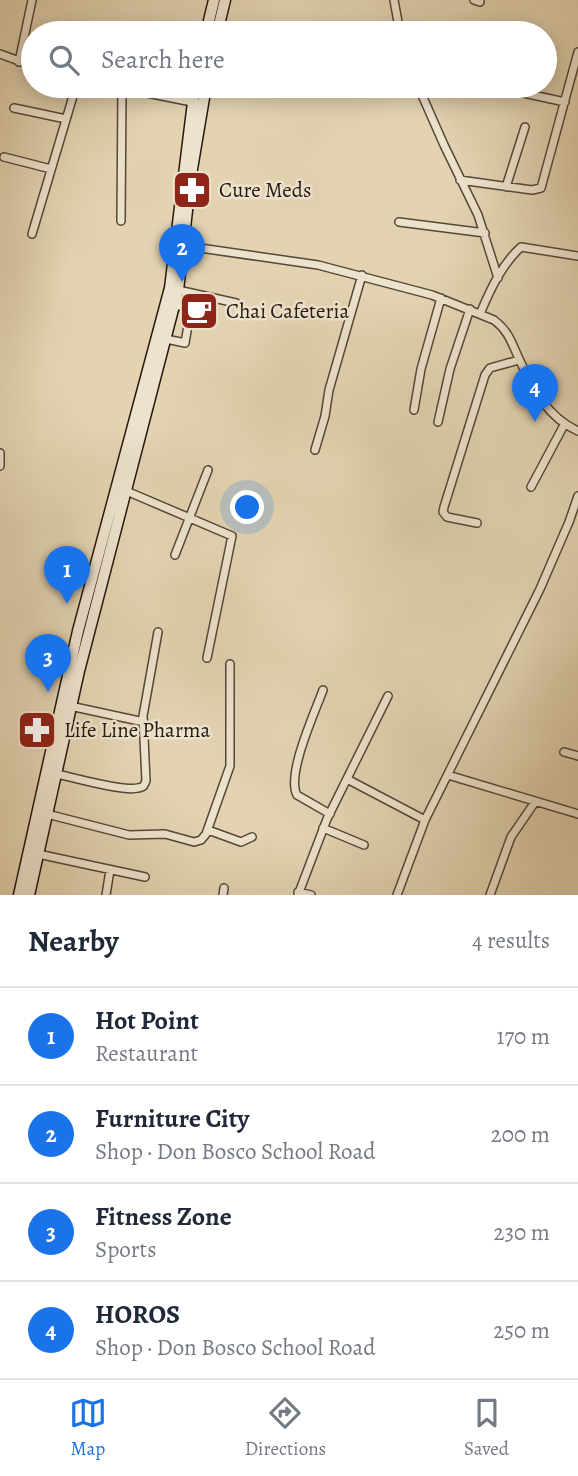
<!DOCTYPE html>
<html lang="en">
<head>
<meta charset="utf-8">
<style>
	:root { --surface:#fff; --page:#f6f6f7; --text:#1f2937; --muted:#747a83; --line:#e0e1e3; --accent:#1a73e8 }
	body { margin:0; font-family:Alegreya,serif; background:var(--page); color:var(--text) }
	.you { position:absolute; left:248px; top:508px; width:24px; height:24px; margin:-18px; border:5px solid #fff; border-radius:50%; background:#1a73e8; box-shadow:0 0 0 10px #1a73e833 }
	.badge { display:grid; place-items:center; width:46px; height:46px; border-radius:50%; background:var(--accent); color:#fff; font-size:23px; font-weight:700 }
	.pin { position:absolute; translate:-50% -58px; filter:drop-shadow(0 2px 4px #0008) }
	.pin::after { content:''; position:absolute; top:37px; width:24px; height:21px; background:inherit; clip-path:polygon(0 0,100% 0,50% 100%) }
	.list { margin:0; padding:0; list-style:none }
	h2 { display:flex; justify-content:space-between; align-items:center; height:91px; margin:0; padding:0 28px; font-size:30px }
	h2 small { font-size:23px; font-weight:400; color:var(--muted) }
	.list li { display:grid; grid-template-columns:46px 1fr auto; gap:21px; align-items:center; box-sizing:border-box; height:98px; padding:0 28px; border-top:2px solid var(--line) }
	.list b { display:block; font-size:26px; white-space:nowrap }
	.list p { margin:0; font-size:23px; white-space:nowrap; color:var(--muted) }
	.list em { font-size:23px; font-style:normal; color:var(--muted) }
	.icon { flex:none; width:38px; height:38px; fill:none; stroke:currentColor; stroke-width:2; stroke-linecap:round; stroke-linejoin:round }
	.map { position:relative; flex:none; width:578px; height:895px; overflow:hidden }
	.search { position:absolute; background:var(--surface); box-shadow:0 4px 18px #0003; left:21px; right:21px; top:21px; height:77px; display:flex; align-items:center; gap:18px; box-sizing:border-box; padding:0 24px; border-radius:38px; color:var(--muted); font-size:26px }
	.sheet { height:483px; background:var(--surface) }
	nav { display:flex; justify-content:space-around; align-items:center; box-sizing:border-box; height:98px; border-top:2px solid var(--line); background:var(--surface); font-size:19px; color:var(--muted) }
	nav a { display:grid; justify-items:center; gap:4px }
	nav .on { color:var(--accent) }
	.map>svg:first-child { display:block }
</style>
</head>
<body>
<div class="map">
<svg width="578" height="895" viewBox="0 0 578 895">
	<rect width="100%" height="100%" fill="#e3d3b1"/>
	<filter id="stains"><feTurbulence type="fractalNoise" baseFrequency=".00286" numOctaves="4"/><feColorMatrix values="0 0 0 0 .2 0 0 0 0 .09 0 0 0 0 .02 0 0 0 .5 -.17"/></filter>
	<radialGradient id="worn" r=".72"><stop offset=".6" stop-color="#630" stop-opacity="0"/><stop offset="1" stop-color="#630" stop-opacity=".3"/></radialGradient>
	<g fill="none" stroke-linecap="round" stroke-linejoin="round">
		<!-- minor casing -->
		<g stroke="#554739" stroke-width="10">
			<path id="minor" d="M 394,0 L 400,33
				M 474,0 L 480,2
				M 0,54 L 33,66
				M 19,62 L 32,0
				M 112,86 L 197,103
				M 418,86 L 444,145 L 478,215 L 498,278
				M 500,88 L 565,102
				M 14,108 L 66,119
				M 4,157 L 51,169
				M 460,180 L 532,190 L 541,188 L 578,52
				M 506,187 L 525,127
				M 121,221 L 122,88
				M 399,222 L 485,233
				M 32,234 L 76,86
				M 179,245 L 318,265 L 432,295 L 494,320 C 509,331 512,344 520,361 C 534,390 547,417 578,431
				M 178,290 L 236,303
				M 480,314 C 490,290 502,264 521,247 L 578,256
				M 166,339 L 185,343 L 191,308 L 174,305
				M 414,410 L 421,369 L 441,298
				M 438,422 L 450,369 L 470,309
				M 315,450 L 325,416 L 329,390 L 362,275
				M 0,453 L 0,466
				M 531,487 L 564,425
				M 124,490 L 232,536 L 207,658
				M 477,523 L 447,517 L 443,512 L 444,507 L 485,375 L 490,368 L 519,360
				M 175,555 L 208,470
				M 323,690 C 315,712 286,775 297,795 L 330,814
				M 70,706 L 144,722
				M 564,752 L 578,756
				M 56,774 C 73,777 123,792 138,788 C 145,787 143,786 146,781 L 143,716 L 158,632
				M 448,775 L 578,814
				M 347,779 L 425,820
				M 47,814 L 129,835 L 165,834 L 194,842 L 201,840 L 206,834 L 230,766 L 230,664
				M 323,828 L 364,845
				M 208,830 L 241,842 L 252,837
				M 38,854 L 145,877
				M 298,892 L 311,895
				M 106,895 L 110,870
				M 223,895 L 224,888
				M 298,895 L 327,819 L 388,696
				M 397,895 L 425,820 L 540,589 L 569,522 L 578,496
				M 490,895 L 511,837 L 535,802"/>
		</g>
		<!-- secondary casing -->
		<g stroke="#261811" stroke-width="13">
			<path id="secondary" d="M 206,33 L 214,0
				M 217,33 L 225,0
				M 19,895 L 78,631 L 170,288 L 195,86
				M 29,895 L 79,671 L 178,290 L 191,175 L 206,86"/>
		</g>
		<!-- minor -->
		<use href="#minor" stroke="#ede2cc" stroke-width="7"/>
		<!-- secondary -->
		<use href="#secondary" stroke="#ede2cc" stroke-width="10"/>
	</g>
	<!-- icons -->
	<defs>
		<g id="pharmacy-square" transform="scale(2.0125)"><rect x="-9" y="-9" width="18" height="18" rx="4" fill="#8f2418" stroke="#ede2cc"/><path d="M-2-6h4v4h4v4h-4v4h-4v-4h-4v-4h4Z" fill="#fff"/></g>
		<g id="cafe-square" transform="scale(2.0125)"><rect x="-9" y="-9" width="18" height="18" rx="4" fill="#8f2418" stroke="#ede2cc"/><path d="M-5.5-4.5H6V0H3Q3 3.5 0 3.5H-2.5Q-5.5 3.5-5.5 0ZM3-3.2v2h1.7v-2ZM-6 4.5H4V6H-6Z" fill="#fff"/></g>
	</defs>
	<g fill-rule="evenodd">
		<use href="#pharmacy-square" x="192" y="190"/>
		<use href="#cafe-square" x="199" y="311"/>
		<use href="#pharmacy-square" x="37" y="730"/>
	</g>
	<g text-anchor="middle" stroke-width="5" stroke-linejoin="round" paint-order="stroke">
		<!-- poi labels -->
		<g font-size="21" fill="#261811" stroke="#ede2cc" text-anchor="start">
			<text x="219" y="197">Cure Meds</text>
			<text x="226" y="318">Chai Cafeteria</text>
			<text x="64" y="737">Life Line Pharma</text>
		</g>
	</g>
	<rect width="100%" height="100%" filter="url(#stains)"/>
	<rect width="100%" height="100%" fill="url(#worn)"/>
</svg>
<div class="you"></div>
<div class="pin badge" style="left:67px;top:604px">1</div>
<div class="pin badge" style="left:182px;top:282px">2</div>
<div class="pin badge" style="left:48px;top:692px">3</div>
<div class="pin badge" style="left:535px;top:422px">4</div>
<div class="search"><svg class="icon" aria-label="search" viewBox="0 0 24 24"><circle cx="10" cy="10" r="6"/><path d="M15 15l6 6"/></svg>Search here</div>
</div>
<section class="sheet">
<h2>Nearby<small>4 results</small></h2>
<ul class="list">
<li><span class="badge">1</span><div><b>Hot Point</b><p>Restaurant</p></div><em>170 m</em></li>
<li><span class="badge">2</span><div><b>Furniture City</b><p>Shop · Don Bosco School Road</p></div><em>200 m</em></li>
<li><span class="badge">3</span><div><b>Fitness Zone</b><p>Sports</p></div><em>230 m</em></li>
<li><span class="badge">4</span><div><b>HOROS</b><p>Shop · Don Bosco School Road</p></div><em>250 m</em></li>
</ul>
</section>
<nav>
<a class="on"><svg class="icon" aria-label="map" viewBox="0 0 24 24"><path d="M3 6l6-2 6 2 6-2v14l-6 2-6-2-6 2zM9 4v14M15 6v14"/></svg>Map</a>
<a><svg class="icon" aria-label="directions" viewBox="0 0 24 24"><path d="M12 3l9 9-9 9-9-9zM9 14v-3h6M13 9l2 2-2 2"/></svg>Directions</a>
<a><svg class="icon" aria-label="saved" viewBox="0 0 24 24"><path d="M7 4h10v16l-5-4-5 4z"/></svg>Saved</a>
</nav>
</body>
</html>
